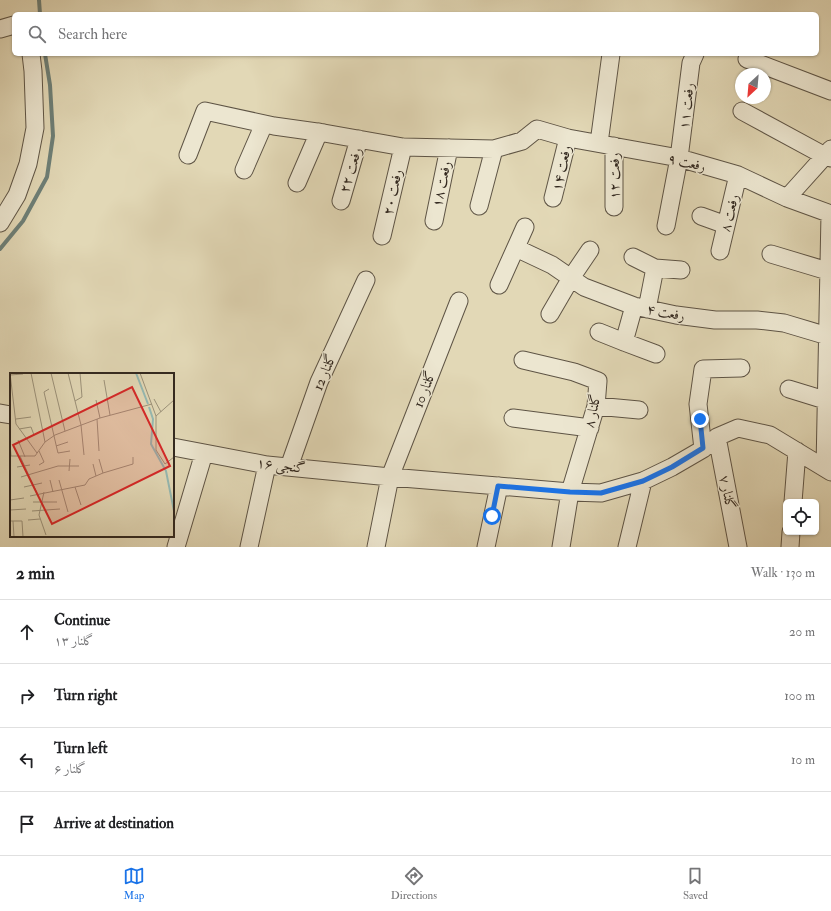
<!DOCTYPE html>
<html lang="en">
<head>
<meta charset="utf-8">
<style>
	:root { --surface:#fff; --page:#f6f6f6; --text:#202124; --muted:#757577; --line:#e0e0e0; --accent:#1a73e8 }
	body { margin:0; font-family:"IM FELL Double Pica",Amiri,serif; background:var(--page); color:var(--text) }
	.controls { position:absolute; right:12px; bottom:12px; display:grid; overflow:hidden; border-radius:6px; box-shadow:0 1px 3px #0004 }
	.controls button { width:36px; height:36px; display:grid; place-items:center; padding:0; border:0; border-bottom:1px solid var(--line); background:var(--surface); color:var(--text); font:20px sans-serif }
	.compass { position:absolute; left:735px; top:68px; width:36px; height:36px; border-radius:50%; background:var(--surface); box-shadow:0 1px 3px #0004; rotate:206deg }
	.stop { position:absolute; width:12px; height:12px; margin:-9px; border:3px solid #1a73e8; border-radius:50%; background:#fff }
	.stop.end { background:#1a73e8; border-color:#fff; box-shadow:0 1px 4px #0008 }
	.list { margin:0; padding:0; list-style:none }
	h2 { display:flex; justify-content:space-between; align-items:center; height:52px; margin:0; padding:0 16px; font-size:17px }
	h2 small { font-size:13px; font-weight:400; color:var(--muted) }
	.list li { display:grid; grid-template-columns:26px 1fr auto; gap:12px; align-items:center; box-sizing:border-box; height:64px; padding:0 16px; border-top:1px solid var(--line) }
	.list b { display:block; font-size:15px; white-space:nowrap }
	.list p { margin:0; font-size:13px; white-space:nowrap; color:var(--muted) }
	.list em { font-size:13px; font-style:normal; color:var(--muted) }
	.icon { flex:none; width:22px; height:22px; fill:none; stroke:currentColor; stroke-width:2; stroke-linecap:round; stroke-linejoin:round }
	.map { position:relative; flex:none; width:831px; height:547px; overflow:hidden }
	.search { position:absolute; background:var(--surface); box-shadow:0 1px 3px #0004; left:12px; right:12px; top:12px; height:44px; display:flex; align-items:center; gap:10px; box-sizing:border-box; padding:0 14px; border-radius:6px; color:var(--muted); font-size:15px }
	.sheet { height:308px; background:var(--surface) }
	nav { display:flex; justify-content:space-around; align-items:center; box-sizing:border-box; height:56px; border-top:1px solid var(--line); background:var(--surface); font-size:11px; color:var(--muted) }
	nav a { display:grid; justify-items:center; gap:2px }
	nav .on { color:var(--accent) }
	.map>svg:first-child { display:block }
</style>
</head>
<body>
<div class="map">
<svg width="831" height="547" viewBox="0 0 831 547">
	<rect width="100%" height="100%" fill="#e2d8b6"/>
	<filter id="stains"><feTurbulence type="fractalNoise" baseFrequency=".005" numOctaves="4"/><feColorMatrix values="0 0 0 0 .2 0 0 0 0 .09 0 0 0 0 .02 0 0 0 .5 -.17"/></filter>
	<radialGradient id="worn" r=".72"><stop offset=".6" stop-color="#630" stop-opacity="0"/><stop offset="1" stop-color="#630" stop-opacity=".3"/></radialGradient>
	<g fill="none" stroke-linecap="round" stroke-linejoin="round">
		<!-- stream -->
		<path stroke="#6d7f77" stroke-width="4" d="M 39,0 L 40,14
			M 0,249 L 23,221 L 47,177 L 53,136 L 50,85 L 45,54"/>
		<!-- street casing -->
		<g stroke="#5e5445" stroke-width="19">
			<path id="street" d="M 0,29 L 14,25
				M 747,59 L 831,91
				M 742,111 L 825,156 L 831,158
				M 599,143 L 611,54
				M 614,146 L 614,207
				M 188,155 L 205,111 L 274,126 L 324,133 L 403,147 L 494,149 L 522,141 L 537,129 L 568,138 L 679,158 L 738,175 L 787,198 L 831,214
				M 244,170 L 264,124
				M 297,183 L 319,132
				M 553,198 L 568,138
				M 787,198 L 831,149
				M 341,201 L 359,139
				M 479,206 L 494,149
				M 701,216 L 726,225
				M 434,221 L 449,148
				M 0,223 L 17,195 L 28,164 L 35,128 L 33,71 L 31,54
				M 666,226 L 679,158 L 691,63 L 695,54
				M 382,236 L 403,147
				M 516,248 L 552,265 L 584,287 L 634,306 L 676,315 L 715,320 L 757,320 L 784,323 L 831,337
				M 720,251 L 738,175
				M 771,254 L 831,272
				M 633,257 L 655,268 L 681,270
				M 499,285 L 525,227
				M 647,309 L 655,268
				M 550,314 L 571,278 L 590,250
				M 599,332 L 624,342 L 656,354
				M 624,342 L 634,306
				M 523,360 L 574,372 L 598,381 L 596,406 L 570,492 L 561,547
				M 789,389 L 831,402
				M 596,406 L 639,410
				M 0,413 L 11,415
				M 513,418 L 590,428
				M 717,437 L 738,547
				M 173,447 L 267,465 L 390,477 L 570,492 L 601,493 L 643,481 L 672,467 L 703,449 L 717,437 L 738,428 L 770,435 L 831,472
				M 703,449 L 698,404 L 703,369 L 741,368
				M 289,467 L 319,382 L 366,280
				M 825,468 L 830,214
				M 793,502 L 797,451
				M 176,547 L 204,453
				M 249,547 L 267,465
				M 376,547 L 390,477 L 459,301
				M 486,547 L 499,486
				M 627,547 L 643,481
				M 790,547 L 791,532"/>
		</g>
		<!-- street -->
		<use href="#street" stroke="#ece6d0" stroke-width="17"/>
	</g>
	<g fill="none" stroke-linecap="round" stroke-linejoin="round">
		<!-- route -->
		<path stroke="#1a73e8" stroke-width="5" d="M 492,516 L 498,486 L 570,492 L 601,493 L 643,481 L 672,467 L 703,448 L 700,419"/>
	</g>
	<g text-anchor="middle" stroke-width="3" stroke-linejoin="round" paint-order="stroke">
		<!-- street labels -->
		<g font-size="14" fill="#32281f" stroke="#ece6d0">
			<text transform="translate(686 106) rotate(-83)" y="5">رفعت ۱۱</text>
			<text transform="translate(687 162) rotate(13)" y="5">رفعت ۹</text>
			<text transform="translate(561 168) rotate(-77)" y="5">رفعت ۱۴</text>
			<text transform="translate(350 170) rotate(-73)" y="5">رفعت ۲۲</text>
			<text transform="translate(614 176) rotate(-90)" y="5">رفعت ۱۲</text>
			<text transform="translate(441 184) rotate(-78)" y="5">رفعت ۱۸</text>
			<text transform="translate(392 192) rotate(-77)" y="5">رفعت ۲۰</text>
			<text transform="translate(729 213) rotate(-76)" y="5">رفعت ۸</text>
			<text transform="translate(666 312) rotate(11)" y="5">رفعت ۴</text>
			<text transform="translate(324 372) rotate(-67)" y="5">گلنار 12</text>
			<text transform="translate(424 389) rotate(-69)" y="5">گلنار 10</text>
			<text transform="translate(592 411) rotate(-78)" y="5">گلنار ۸</text>
			<text transform="translate(281 465) rotate(7)" y="5">گنجی ۱۶</text>
			<text transform="translate(728 492) rotate(79)" y="5">گلنار ۷</text>
		</g>
	</g>
	<!-- overview -->
	<g transform="translate(10 373)">
		<rect width="164" height="164" fill="#e2d8b6"/>
		<path fill="none" stroke="#95b9b2" stroke-width="2" d="M 126,0 L 138,31M 139,34 L 143,46 L 141,71 L 156,98 L 164,138"/>
		<path fill="none" stroke="#9c927a" stroke-width="1" d="M 0,0 L 6,51 L 27,80M 21,0 L 35,69M 41,0 L 55,58M 58,0 L 71,52 L 74,82M 130,0 L 146,43 L 146,77 L 155,91 L 164,84M 0,2 L 13,1M 94,7 L 100,42M 39,16 L 34,19 L 47,76 L 48,80 L 60,78M 144,26 L 151,39M 86,27 L 90,45M 65,28 L 72,24 L 70,0M 146,43 L 164,27M 6,46 L 21,44M 87,46 L 89,78M 9,56 L 21,54 L 24,62M 8,67 L 15,84M 0,69 L 1,83M 46,73 L 58,69M 29,78 L 34,89 L 29,92M 0,83 L 25,83 L 35,69 L 45,62 L 90,45 L 142,31M 10,83 L 27,120M 89,86 L 93,100M 83,91 L 86,103M 7,94 L 20,92M 59,98 L 60,86M 11,104 L 48,93 L 69,93M 40,107 L 43,119M 49,107 L 58,139M 14,114 L 32,110M 65,114 L 71,132M 34,119 L 29,142 L 36,162M 20,123 L 75,112 L 79,106 L 93,100 L 123,91 L 123,84M 0,127 L 14,125M 23,129 L 47,129M 0,137 L 16,136M 22,138 L 50,136M 18,147 L 30,146M 0,148 L 12,148 L 13,164M 3,148 L 4,164"/>
		<path fill="#d62828" fill-opacity="0.15" stroke="#d62828" stroke-width="2" d="M 122,14 L 160,93 L 42,151 L 3,72 Z"/>
		<rect width="164" height="164" fill="none" stroke="#32281f" stroke-width="2"/>
	</g>
	<rect width="100%" height="100%" filter="url(#stains)"/>
	<rect width="100%" height="100%" fill="url(#worn)"/>
</svg>
<div class="controls">
<button><svg class="icon" aria-label="locate" viewBox="0 0 24 24"><circle cx="12" cy="12" r="6"/><path d="M12 2v4M12 18v4M2 12h4M18 12h4"/></svg></button>
</div>
<svg class="compass" viewBox="-18 -18 36 36"><path d="M0-13l5 13h-10z" fill="#e53935"/><path d="M0 13l5-13h-10z" fill="#757577"/></svg>
<div class="stop" style="left:492px;top:516px"></div>
<div class="stop end" style="left:700px;top:419px"></div>
<div class="search"><svg class="icon" aria-label="search" viewBox="0 0 24 24"><circle cx="10" cy="10" r="6"/><path d="M15 15l6 6"/></svg>Search here</div>
</div>
<section class="sheet">
<h2>2 min<small>Walk · 130 m</small></h2>
<ul class="list">
<li><svg class="icon" aria-label="ahead" viewBox="0 0 24 24"><path d="M12 20V5M6 11l6-6 6 6"/></svg><div><b>Continue</b><p>گلنار ۱۳</p></div><em>20 m</em></li>
<li><svg class="icon" aria-label="right" viewBox="0 0 24 24"><path d="M7 20v-9h11M14 6l5 5-5 5"/></svg><div><b>Turn right</b></div><em>100 m</em></li>
<li><svg class="icon" aria-label="left" viewBox="0 0 24 24"><path d="M17 20v-9H6M10 6l-5 5 5 5"/></svg><div><b>Turn left</b><p>گلنار ۶</p></div><em>10 m</em></li>
<li><svg class="icon" aria-label="arrive" viewBox="0 0 24 24"><path d="M6 21V4h12l-3 4 3 4H6"/></svg><div><b>Arrive at destination</b></div></li>
</ul>
</section>
<nav>
<a class="on"><svg class="icon" aria-label="map" viewBox="0 0 24 24"><path d="M3 6l6-2 6 2 6-2v14l-6 2-6-2-6 2zM9 4v14M15 6v14"/></svg>Map</a>
<a><svg class="icon" aria-label="directions" viewBox="0 0 24 24"><path d="M12 3l9 9-9 9-9-9zM9 14v-3h6M13 9l2 2-2 2"/></svg>Directions</a>
<a><svg class="icon" aria-label="saved" viewBox="0 0 24 24"><path d="M7 4h10v16l-5-4-5 4z"/></svg>Saved</a>
</nav>
</body>
</html>
